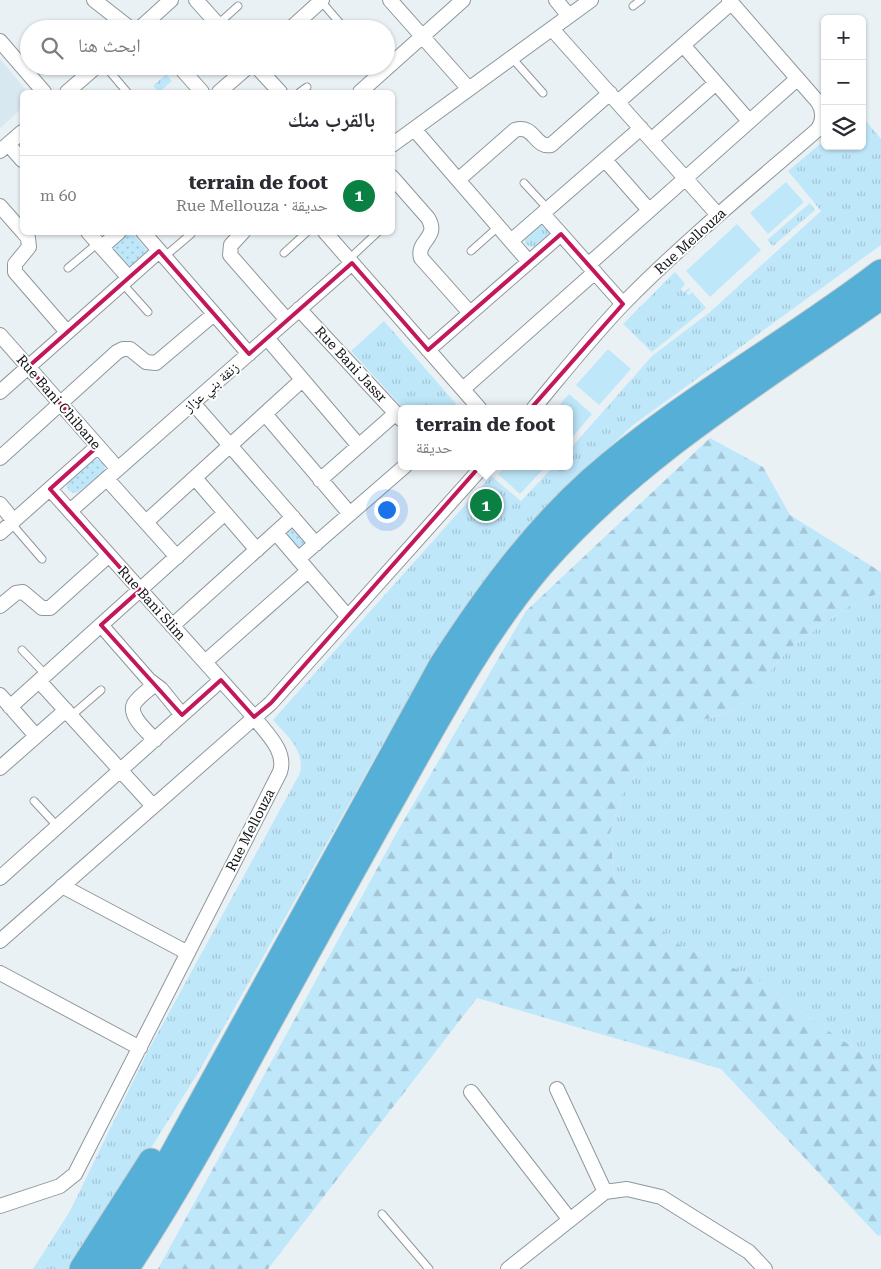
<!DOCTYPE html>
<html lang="ar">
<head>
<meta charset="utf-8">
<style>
	:root { --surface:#fff; --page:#f2f2f3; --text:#2b2b33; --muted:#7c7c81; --line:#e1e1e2; --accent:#0b8043 }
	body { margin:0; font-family:"Roboto Serif","Noto Naskh Arabic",serif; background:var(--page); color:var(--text); direction:rtl }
	.controls { position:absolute; right:15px; top:15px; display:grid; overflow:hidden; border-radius:8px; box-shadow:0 1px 4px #0004 }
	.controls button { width:45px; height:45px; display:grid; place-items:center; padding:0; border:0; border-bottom:1px solid var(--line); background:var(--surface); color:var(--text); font:25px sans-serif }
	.you { position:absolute; left:386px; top:509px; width:18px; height:18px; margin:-12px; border:4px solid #fff; border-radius:50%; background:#1a73e8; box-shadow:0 0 0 8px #1a73e833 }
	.badge { display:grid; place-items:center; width:32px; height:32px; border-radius:50%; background:var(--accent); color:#fff; font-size:16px; font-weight:700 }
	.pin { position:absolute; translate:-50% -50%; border:2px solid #fff; box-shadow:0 1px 5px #0006 }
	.popup { position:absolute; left:398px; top:405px; width:175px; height:65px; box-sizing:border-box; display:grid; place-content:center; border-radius:8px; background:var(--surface); filter:drop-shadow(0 1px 4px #0005); font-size:16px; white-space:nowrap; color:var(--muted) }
	.popup b { font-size:19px; color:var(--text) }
	.popup::after { content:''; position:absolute; left:50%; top:100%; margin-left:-10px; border:10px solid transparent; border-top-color:var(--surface) }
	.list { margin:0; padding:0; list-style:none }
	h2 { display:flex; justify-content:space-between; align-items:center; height:65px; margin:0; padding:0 20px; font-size:21px }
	h2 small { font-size:16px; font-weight:400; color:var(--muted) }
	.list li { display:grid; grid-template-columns:32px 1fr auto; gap:15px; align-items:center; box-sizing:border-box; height:80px; padding:0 20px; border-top:1px solid var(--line) }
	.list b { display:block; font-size:19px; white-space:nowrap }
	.list p { margin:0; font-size:16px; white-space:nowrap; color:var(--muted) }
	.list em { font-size:16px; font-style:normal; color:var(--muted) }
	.icon { flex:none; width:28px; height:28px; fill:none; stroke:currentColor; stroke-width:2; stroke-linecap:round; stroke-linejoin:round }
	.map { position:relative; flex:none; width:881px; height:1269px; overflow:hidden; direction:ltr }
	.search { position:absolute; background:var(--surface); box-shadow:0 1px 4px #0004; left:20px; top:20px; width:375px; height:55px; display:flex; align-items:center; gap:12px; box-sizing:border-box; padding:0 18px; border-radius:28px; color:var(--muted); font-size:19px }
	.panel { position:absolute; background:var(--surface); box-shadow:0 1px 4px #0004; left:20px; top:90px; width:375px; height:145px; border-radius:8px; direction:rtl }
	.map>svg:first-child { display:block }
</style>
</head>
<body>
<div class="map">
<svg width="881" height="1269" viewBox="0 0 881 1269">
	<defs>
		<pattern id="grass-tufts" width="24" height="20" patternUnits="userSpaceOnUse" patternTransform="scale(1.25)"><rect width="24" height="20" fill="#bfe7fa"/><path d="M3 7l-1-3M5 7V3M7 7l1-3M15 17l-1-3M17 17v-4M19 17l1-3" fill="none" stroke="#a3c5d6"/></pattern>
		<pattern id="forest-firs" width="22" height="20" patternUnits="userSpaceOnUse" patternTransform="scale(1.25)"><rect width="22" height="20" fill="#bfe7fa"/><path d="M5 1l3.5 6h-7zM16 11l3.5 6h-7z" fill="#a3c5d6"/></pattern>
		<pattern id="garden-dots" width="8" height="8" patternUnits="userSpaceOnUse" patternTransform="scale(1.25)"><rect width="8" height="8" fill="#bfe7fa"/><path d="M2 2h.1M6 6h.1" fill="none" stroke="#a3c5d6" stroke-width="1.8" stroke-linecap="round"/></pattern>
	</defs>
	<rect width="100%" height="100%" fill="#e9f1f5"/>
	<!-- built -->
	<path fill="#d7e8f0" d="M 0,59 L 25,89 L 25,92 L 22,92 L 22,108 L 0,128 Z"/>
	<!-- grass -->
	<path fill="url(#grass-tufts)" d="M 166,74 L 172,81 L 159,92 L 153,86 Z
		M 862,116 L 881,139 L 881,245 L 633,425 L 575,480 L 486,577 L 428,663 L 198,1073 L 102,1226 L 72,1269 L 33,1269 L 70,1211 L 147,1053 L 300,773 C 305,750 287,736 273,720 L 491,476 L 521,501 L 554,466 L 570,466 L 570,449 L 652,356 L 710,312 L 821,211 L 788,171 L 825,140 L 825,146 L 862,146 Z
		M 810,203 L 815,210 L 773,246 L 767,240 Z
		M 539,223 L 543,223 L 550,230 L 549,236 C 541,242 534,252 525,243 L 525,236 Z
		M 675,272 L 685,284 L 681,289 L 684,292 L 689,288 L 690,290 L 686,293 L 689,295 L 692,292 L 706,308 L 652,352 L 623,324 Z
		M 384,321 L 456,404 L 451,409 L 404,409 L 351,351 Z
		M 881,592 L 881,1066 L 830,1032 L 752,976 L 673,942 L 614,876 L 610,833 L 624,788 L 682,726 L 737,710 L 789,649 L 847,607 Z"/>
	<!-- forest -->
	<path fill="url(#forest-firs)" d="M 710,438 L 763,467 L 790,515 L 881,572 L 881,592 L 847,607 L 789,649 L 737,710 L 682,726 L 624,788 L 610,833 L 614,876 L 673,942 L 752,976 L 830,1032 L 881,1066 L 881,1235 L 878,1236 L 721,1069 L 477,998 L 268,1269 L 158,1269 L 396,834 L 526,611 Z"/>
	<!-- garden -->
	<path fill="url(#garden-dots)" d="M 131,232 L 148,251 L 147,253 L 131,268 L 128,267 L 112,250 L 113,246 L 128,233 Z
		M 95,459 L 101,460 L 105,464 L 104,472 L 78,492 L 74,493 L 68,490 L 67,484 L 69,482 Z
		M 292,527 L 294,527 L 306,543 L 300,549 L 297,549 L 286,537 L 285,533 Z"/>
	<!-- pitch -->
	<path fill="#bfe7fa" d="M 786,182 L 804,202 L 768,234 L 750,213 Z
		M 737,224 L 761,250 L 710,297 L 686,271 Z
		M 608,349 L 631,369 L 599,405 L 576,385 Z
		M 569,394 L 592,414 L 570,440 L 570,409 L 556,409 Z
		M 505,466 L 546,466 L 520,494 L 498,474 Z"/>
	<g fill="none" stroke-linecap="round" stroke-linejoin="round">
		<!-- lane casing -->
		<g stroke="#90979b" stroke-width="9">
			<path id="lane" d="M 320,0 L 345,29
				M 633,6 L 641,0
				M 218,24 L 238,6
				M 512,58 L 543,93
				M 105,66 L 127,92
				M 300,92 L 307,87
				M 524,183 L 548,209
				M 471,251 L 498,227
				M 284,253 L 307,232
				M 164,257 L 191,234
				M 349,259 L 378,232
				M 68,268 L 98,243
				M 122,283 L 148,312
				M 11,523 L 42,559
				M 22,650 L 46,675
				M 71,716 L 101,690
				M 34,801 L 58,827
				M 382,1214 L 429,1269"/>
		</g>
		<!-- street casing -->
		<g stroke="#90979b" stroke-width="16">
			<path id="street" d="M 94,0 L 131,29
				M 196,0 L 222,29
				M 390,0 L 469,89
				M 556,0 L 569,16
				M 139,29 L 171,0
				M 290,29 L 322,0
				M 552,29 L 718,215
				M 0,41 L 44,92
				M 683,45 L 749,121
				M 179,66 L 202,92
				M 256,66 L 280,92
				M 67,92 L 97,66
				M 219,92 L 249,66
				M 360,92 L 463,0
				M 618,102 L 731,3
				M 414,129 L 529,262
				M 651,140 L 716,83
				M 8,144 L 22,160
				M 392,145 L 591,0
				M 0,151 L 22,132
				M 605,160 L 649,210
				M 392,177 L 428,218 C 440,238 416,240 421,258 L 470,313
				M 458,180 L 515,130 C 535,124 534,148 551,145 L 610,93
				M 0,206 L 22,231
				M 543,214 L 623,304
				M 23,232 L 28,238 L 29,247 L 15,264 L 15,272 L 67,332
				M 88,232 L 129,278
				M 143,232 L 249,354
				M 243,232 L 231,245 L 230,255 L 287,320
				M 325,232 L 480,409
				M 511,241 L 641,128
				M 102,247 L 119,232
				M 588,265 L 797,79
				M 299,309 L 402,420
				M 0,335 L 118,469
				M 267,338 L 359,446
				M 428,350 L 561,234
				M 463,389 L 595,272
				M 0,392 L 159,251
				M 193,403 L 316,544
				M 533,409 C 563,373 592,336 625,302 C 685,241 752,186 817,130 C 824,121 824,112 818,102 L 729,0
				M 265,414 L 350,514
				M 0,458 L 117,352 L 123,349 L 130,349 L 146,362 L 156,363 L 214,314
				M 195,478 L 257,550
				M 107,479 L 177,557
				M 320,480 L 396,413
				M 0,504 L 14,521
				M 70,511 L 352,263
				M 146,522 L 302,380
				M 0,533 L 98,446
				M 276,533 L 348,617
				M 298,559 L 405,466
				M 0,606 L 16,593 L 23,592 L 42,608 L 50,608 L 109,555
				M 101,625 L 149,680 L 161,689 L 182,715
				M 172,626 L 293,517
				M 205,662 L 308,571
				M 39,681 L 153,806
				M 154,685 C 148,690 138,697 134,704 C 128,716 148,732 155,740
				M 0,695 L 36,736
				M 10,707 L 225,513
				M 0,768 L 66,710
				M 0,878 L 221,680
				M 62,886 L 188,953
				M 0,941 L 271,703 L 483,466
				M 0,973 L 140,1048
				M 557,1089 L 605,1192
				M 471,1092 L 570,1220
				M 0,1206 L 60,1186 L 75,1174 L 280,772 C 287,751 266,733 254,717 L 50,489
				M 508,1269 L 605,1192 L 627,1189 L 661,1197 L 749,1252 L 765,1269"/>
		</g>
		<!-- highway casing -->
		<g stroke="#cbcccc" stroke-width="27">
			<path id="highway" d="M 82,1269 L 151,1161
				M 105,1269 L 153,1190 L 441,666 C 484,599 532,533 591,480 C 681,401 787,344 881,272
				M 126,1269 C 176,1194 219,1114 262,1035 C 303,960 345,884 387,809 C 434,726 479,638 541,565 C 637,455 763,380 881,297"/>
		</g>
		<!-- lane -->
		<use href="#lane" stroke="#fff" stroke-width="7"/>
		<!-- street -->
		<use href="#street" stroke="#fff" stroke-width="14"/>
		<!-- highway -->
		<use href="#highway" stroke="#55afd6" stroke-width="25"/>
	</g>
	<!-- marked area -->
	<path fill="none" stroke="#c2185b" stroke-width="4" stroke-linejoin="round" d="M 561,234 L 623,304 L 271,703 L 254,717 L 221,680 L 182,715 L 101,625 L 140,590 L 50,489 L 98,446 L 28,367 L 159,251 L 249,354 L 352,263 L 428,350 Z"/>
	<g text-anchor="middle" stroke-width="4" stroke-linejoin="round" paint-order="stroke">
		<!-- street labels -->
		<g font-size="14" fill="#121516" stroke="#fff">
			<text transform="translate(690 241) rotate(-42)" y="5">Rue Mellouza</text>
			<text transform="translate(351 364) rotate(47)" y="5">Rue Bani Jassr</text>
			<text transform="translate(211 387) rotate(-41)" y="5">زنقة بني عزاز</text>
			<text transform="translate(59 402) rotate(49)" y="5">Rue Bani Chibane</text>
			<text transform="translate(152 603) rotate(48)" y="5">Rue Bani Slim</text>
			<text transform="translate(250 830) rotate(-63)" y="5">Rue Mellouza</text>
		</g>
	</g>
</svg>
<div class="controls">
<button>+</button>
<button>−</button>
<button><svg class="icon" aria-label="layers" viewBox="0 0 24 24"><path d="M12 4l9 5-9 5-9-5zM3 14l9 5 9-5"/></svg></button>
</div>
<div class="you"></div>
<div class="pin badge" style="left:486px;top:505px">1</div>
<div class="popup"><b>terrain de foot</b>حديقة</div>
<div class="search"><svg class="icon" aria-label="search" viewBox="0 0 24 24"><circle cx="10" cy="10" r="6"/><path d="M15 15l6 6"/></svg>ابحث هنا</div>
<section class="panel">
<h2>بالقرب منك<small></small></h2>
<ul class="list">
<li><span class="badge">1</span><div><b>terrain de foot</b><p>حديقة · Rue Mellouza</p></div><em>60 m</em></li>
</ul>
</section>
</div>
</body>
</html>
